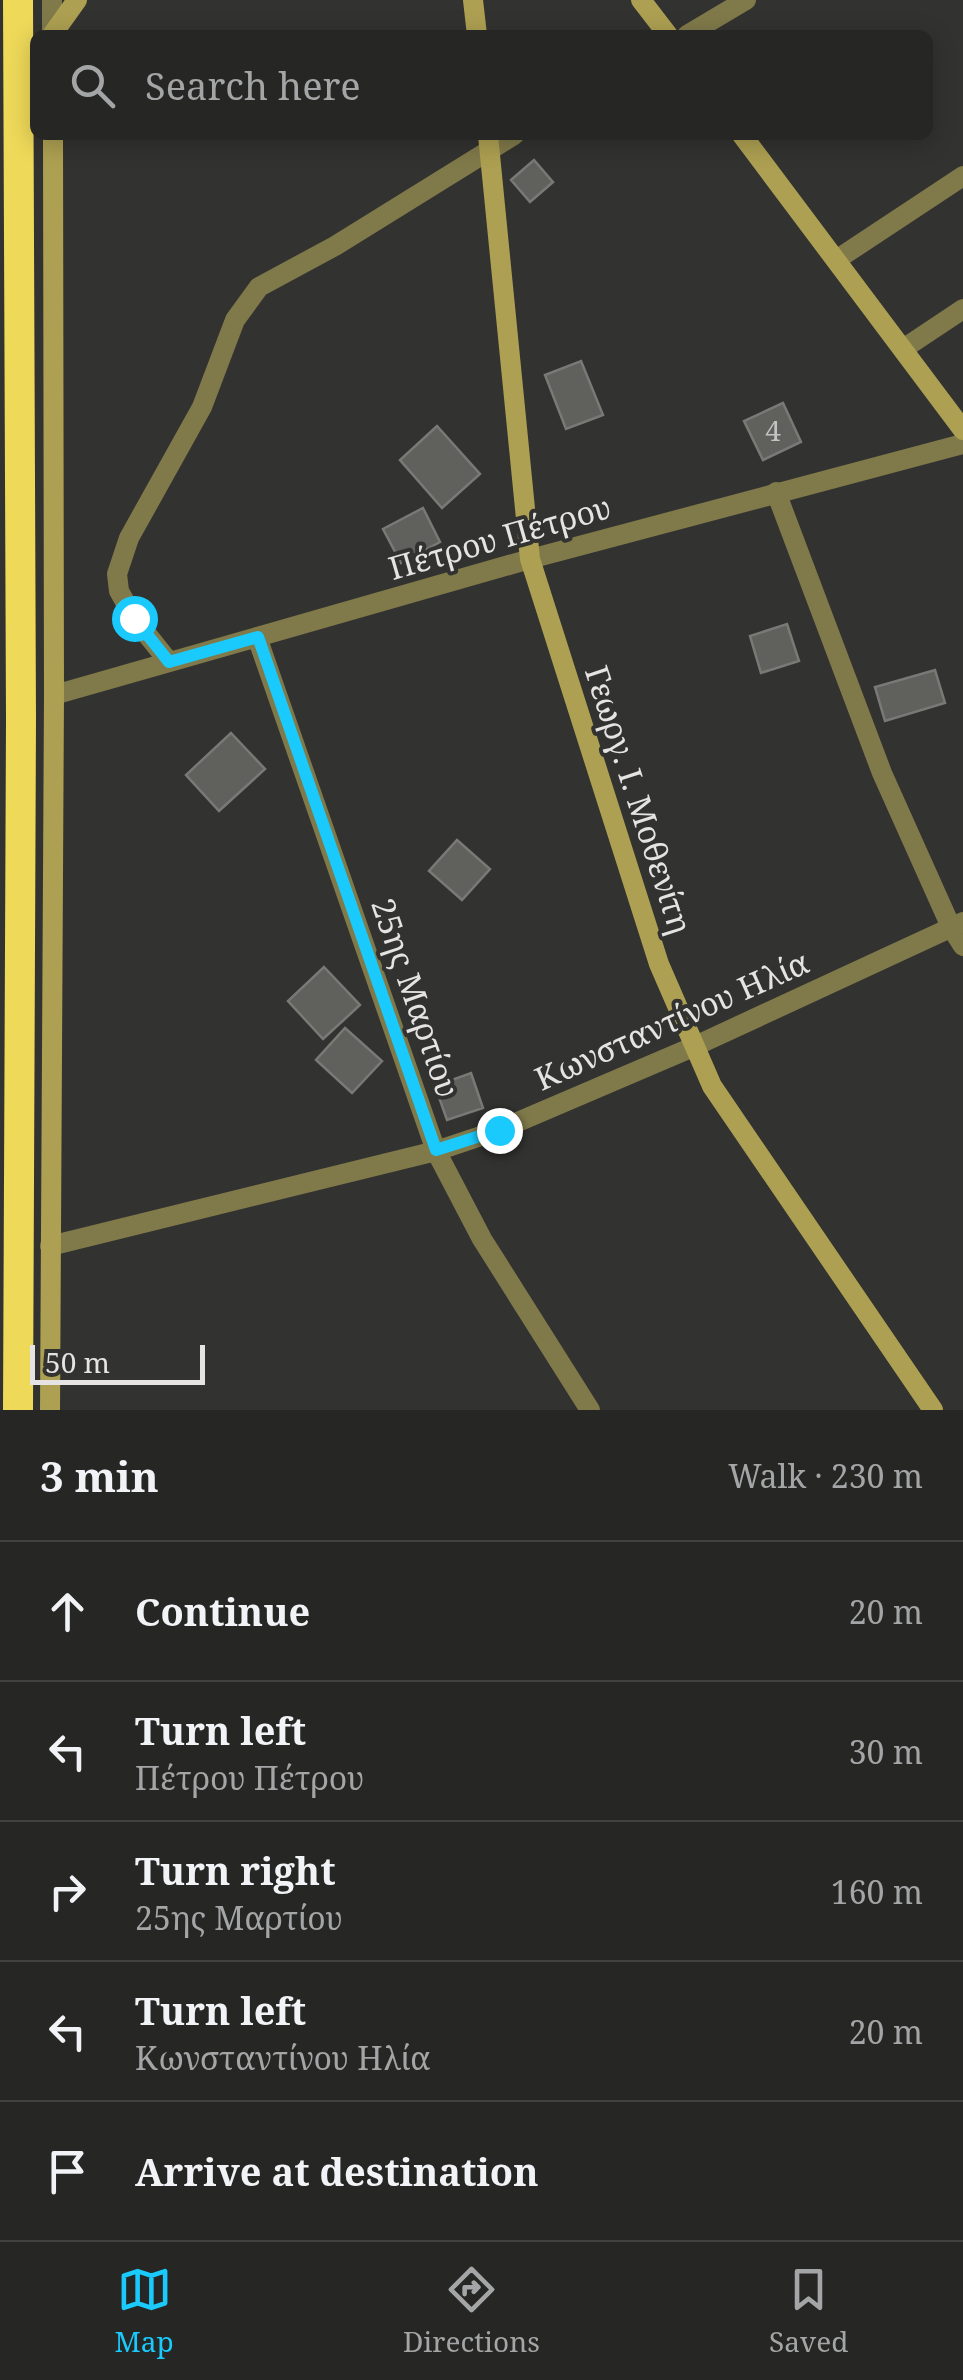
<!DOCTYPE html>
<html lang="en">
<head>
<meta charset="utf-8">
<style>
	:root { --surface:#262624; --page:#323231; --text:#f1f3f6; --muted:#a4a5a6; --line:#424341; --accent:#1acafc }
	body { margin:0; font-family:"Noto Serif",serif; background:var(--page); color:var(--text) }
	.scale { position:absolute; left:30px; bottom:25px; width:175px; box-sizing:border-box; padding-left:10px; border:5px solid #e5e4e3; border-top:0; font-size:28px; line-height:35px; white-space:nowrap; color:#e5e4e3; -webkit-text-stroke:8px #323230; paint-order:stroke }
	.stop { position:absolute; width:30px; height:30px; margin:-22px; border:8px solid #1acafc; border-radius:50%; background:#fff }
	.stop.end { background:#1acafc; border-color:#fff; box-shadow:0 2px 10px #0008 }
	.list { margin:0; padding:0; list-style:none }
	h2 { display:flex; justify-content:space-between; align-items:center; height:130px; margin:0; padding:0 40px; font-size:42px }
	h2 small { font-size:32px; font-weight:400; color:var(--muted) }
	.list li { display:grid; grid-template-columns:65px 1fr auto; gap:30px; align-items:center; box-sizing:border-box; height:140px; padding:0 40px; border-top:2px solid var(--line) }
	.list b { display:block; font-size:38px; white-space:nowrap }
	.list p { margin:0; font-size:32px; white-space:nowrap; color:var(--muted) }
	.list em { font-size:32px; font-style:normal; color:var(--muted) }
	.icon { flex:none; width:55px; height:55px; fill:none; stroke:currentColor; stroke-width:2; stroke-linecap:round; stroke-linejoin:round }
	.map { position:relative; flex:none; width:963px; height:1410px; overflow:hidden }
	.search { position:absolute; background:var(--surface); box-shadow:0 5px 25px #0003; left:30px; right:30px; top:30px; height:110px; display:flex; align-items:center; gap:25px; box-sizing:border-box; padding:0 35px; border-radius:15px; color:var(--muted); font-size:38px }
	.sheet { height:830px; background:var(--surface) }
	nav { display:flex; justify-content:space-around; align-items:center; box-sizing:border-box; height:140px; border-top:2px solid var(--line); background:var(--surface); font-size:28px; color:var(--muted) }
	nav a { display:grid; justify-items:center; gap:5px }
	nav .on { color:var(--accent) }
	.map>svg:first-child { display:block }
</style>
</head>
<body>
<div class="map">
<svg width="963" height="1410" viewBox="0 0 963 1410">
	<rect width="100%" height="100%" fill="#323230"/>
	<!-- building -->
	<path fill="#60605d" stroke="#7a7976" stroke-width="2.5" d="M 534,160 L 553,182 L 530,202 L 511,180 Z
		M 581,361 L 603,415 L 566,429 L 545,375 Z
		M 783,403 L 801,442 L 763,460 L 744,421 Z
		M 437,426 L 480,474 L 442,508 L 400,460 Z
		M 423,508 L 440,542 L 401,563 L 383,529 Z
		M 787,624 L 799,661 L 761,673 L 750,636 Z
		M 935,670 L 945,703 L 885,721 L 875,687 Z
		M 231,733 L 265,769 L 219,811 L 186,775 Z
		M 457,840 L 490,869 L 462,900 L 429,871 Z
		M 324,967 L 360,1005 L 323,1039 L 288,1001 Z
		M 345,1028 L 382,1061 L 352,1093 L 316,1060 Z
		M 471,1073 L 483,1108 L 447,1120 L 435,1086 Z"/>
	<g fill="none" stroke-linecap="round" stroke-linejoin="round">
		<!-- street -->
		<path stroke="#80794a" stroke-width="20" d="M 52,0 L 52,34
			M 687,35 L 746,0
			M 836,260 L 963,176
			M 903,349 L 963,309
			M 776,492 L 882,773 L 951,927 L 963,946
			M 257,637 L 436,1151 L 482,1239 L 590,1410
			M 169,662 L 134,618 L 119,591 L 117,574 L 129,538 L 202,407 L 235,320 L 259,287 L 335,246 L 514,135
			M 54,695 L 530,559 L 963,444
			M 50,1246 L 436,1151 L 499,1130 L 693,1047 L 963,922"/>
		<!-- secondary -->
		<path stroke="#ada052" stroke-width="20" d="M 473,0 L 477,35
			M 641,0 L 668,35
			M 52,35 L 77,0
			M 488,135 L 530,559 L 659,964 L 712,1086 L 933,1410
			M 742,135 L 963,430
			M 50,1410 L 54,695 L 53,135"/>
		<!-- highway -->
		<path stroke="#eed959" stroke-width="30" d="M 18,0 L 21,719 L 18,1410"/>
	</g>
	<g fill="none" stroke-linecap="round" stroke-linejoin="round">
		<!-- route -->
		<path stroke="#1acafc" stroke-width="12" d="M 134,618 L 169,662 L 258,637 L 436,1150 L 499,1130"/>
	</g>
	<g text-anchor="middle" stroke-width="8" stroke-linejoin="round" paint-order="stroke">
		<!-- number labels -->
		<g font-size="28" fill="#c4c3c2">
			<text x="773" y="441">4</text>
		</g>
		<!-- street labels -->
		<g font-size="32" fill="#e5e4e3" stroke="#323230">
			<text transform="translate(500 538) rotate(-16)" y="11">Πέτρου Πέτρου</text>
			<text transform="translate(638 800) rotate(72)" y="11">Γεωργ. Ι. Μοθενίτη</text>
			<text transform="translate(415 998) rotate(71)" y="11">25ης Μαρτίου</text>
			<text transform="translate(672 1021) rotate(-24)" y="11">Κωνσταντίνου Ηλία</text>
		</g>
	</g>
</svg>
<div class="scale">50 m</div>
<div class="stop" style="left:134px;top:618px"></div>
<div class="stop end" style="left:499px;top:1130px"></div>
<div class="search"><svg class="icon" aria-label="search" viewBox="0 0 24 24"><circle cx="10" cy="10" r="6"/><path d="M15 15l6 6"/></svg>Search here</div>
</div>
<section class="sheet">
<h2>3 min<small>Walk · 230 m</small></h2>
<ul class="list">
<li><svg class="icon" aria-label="ahead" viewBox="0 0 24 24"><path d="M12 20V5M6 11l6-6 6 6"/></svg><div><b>Continue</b></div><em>20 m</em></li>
<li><svg class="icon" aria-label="left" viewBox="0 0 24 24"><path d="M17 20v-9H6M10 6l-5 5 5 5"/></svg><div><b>Turn left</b><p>Πέτρου Πέτρου</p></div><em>30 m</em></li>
<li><svg class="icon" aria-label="right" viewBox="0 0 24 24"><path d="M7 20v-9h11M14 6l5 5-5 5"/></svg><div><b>Turn right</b><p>25ης Μαρτίου</p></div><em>160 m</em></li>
<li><svg class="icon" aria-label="left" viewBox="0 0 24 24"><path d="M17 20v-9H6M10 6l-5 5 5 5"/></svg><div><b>Turn left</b><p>Κωνσταντίνου Ηλία</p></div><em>20 m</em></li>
<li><svg class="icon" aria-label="arrive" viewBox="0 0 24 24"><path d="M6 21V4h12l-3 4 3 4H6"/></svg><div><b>Arrive at destination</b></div></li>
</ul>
</section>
<nav>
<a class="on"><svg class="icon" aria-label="map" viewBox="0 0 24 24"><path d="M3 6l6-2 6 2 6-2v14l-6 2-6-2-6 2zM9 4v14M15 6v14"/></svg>Map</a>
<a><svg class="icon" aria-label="directions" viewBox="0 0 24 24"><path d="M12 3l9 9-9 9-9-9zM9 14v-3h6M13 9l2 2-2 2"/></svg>Directions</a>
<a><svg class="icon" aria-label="saved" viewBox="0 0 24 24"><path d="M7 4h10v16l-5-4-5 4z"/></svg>Saved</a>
</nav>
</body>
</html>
